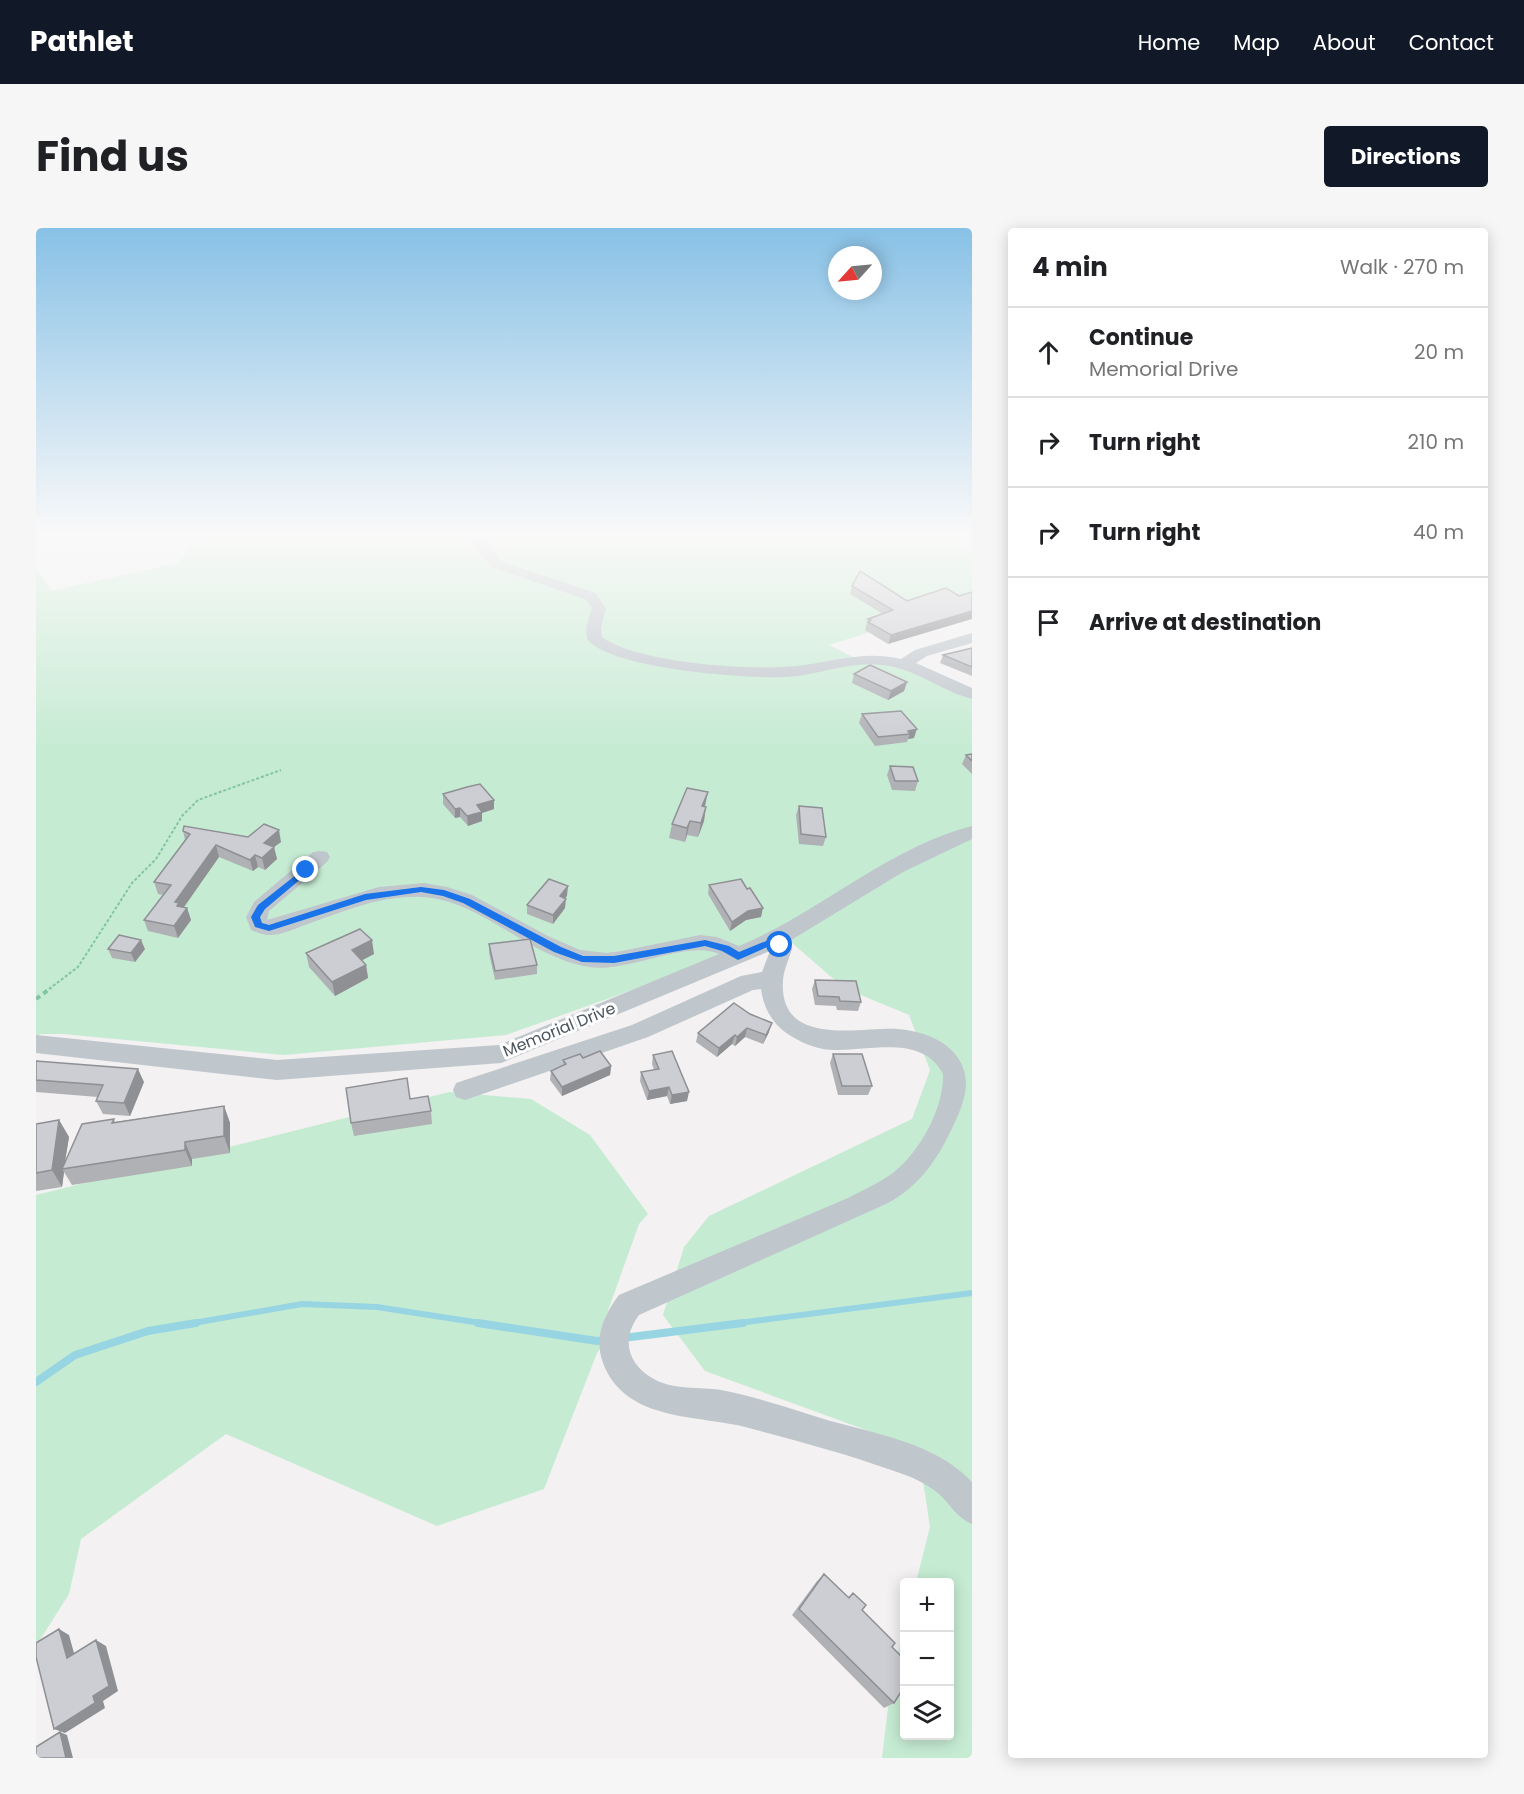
<!DOCTYPE html>
<html lang="en">
<head>
<meta charset="utf-8">
<style>
	:root { --surface:#fff; --page:#f6f6f6; --text:#202124; --muted:#757577; --line:#e0e0e0; --accent:#111827 }
	body { margin:0; font-family:Poppins,sans-serif; background:var(--page); color:var(--text) }
	.controls { position:absolute; right:18px; bottom:18px; display:grid; overflow:hidden; border-radius:6px; box-shadow:0 3px 15px #0003 }
	.controls button { width:54px; height:54px; display:grid; place-items:center; padding:0; border:0; border-bottom:2px solid var(--line); background:var(--surface); color:var(--text); font:30px sans-serif }
	.compass { position:absolute; left:792px; top:18px; width:54px; height:54px; border-radius:50%; background:var(--surface); box-shadow:0 3px 15px #0003; rotate:243deg }
	.stop { position:absolute; width:18px; height:18px; margin:-14px; border:4px solid #1a73e8; border-radius:50%; background:#fff }
	.stop.end { background:#1a73e8; border-color:#fff; box-shadow:0 2px 6px #0008 }
	.list { margin:0; padding:0; list-style:none }
	h2 { display:flex; justify-content:space-between; align-items:center; height:78px; margin:0; padding:0 24px; font-size:26px }
	h2 small { font-size:20px; font-weight:400; color:var(--muted) }
	.list li { display:grid; grid-template-columns:39px 1fr auto; gap:18px; align-items:center; box-sizing:border-box; height:90px; padding:0 24px; border-top:2px solid var(--line) }
	.list b { display:block; font-size:22px; white-space:nowrap }
	.list p { margin:0; font-size:20px; white-space:nowrap; color:var(--muted) }
	.list em { font-size:20px; font-style:normal; color:var(--muted) }
	.icon { flex:none; width:33px; height:33px; fill:none; stroke:currentColor; stroke-width:2; stroke-linecap:round; stroke-linejoin:round }
	.map { position:relative; flex:none; width:936px; height:1530px; overflow:hidden; border-radius:6px }
	header { display:flex; align-items:center; gap:36px; box-sizing:border-box; height:84px; padding:0 30px; background:var(--accent); color:#fff }
	header strong { font-size:28px }
	nav { display:flex; gap:33px; margin-inline-start:auto; font-size:21px }
	.intro { display:flex; align-items:center; justify-content:space-between; box-sizing:border-box; height:144px; padding:0 36px }
	h1 { margin:0; font-size:42px }
	.button { padding:15px 27px; border-radius:6px; background:var(--accent); color:#fff; font-size:21px; font-weight:700 }
	main { display:flex; gap:36px; padding:0 36px }
	aside { flex:1; background:var(--surface); border-radius:6px; box-shadow:0 3px 15px #0003 }
	.map>svg:first-child { display:block }
</style>
</head>
<body>
<header>
<strong>Pathlet</strong>
<nav><a>Home</a><a>Map</a><a>About</a><a>Contact</a></nav>
</header>
<div class="intro"><h1>Find us</h1><a class="button">Directions</a></div>
<main>
<div class="map">
<svg width="936" height="1530" viewBox="0 0 936 1530">
	<rect width="100%" height="100%" fill="#f3f1f1"/>
	<!-- green -->
	<path fill="#c6ebd3" d="M 166,304 L 936,304 L 936,372 L 793,417 L 823,432 L 863,436 L 936,468 L 936,1530 L 846,1530 L 855,1454 L 868,1400 L 868,1508 L 914,1508 L 914,1354 L 880,1354 L 894,1299 L 887,1253 L 841,1206 L 669,1143 L 627,1087 L 648,1019 L 673,988 L 876,891 L 894,842 L 873,787 L 808,760 L 748,708 L 470,807 L 248,827 L 27,806 L 4,806 L 0,813 L 0,339 L 15,363 L 142,335 Z
		M 413,864 L 495,871 L 554,907 L 612,986 L 603,996 L 569,1091 L 566,1118 L 561,1125 L 508,1261 L 401,1298 L 190,1206 L 45,1311 L 33,1366 L 0,1418 L 0,967 Z"/>
	<g fill="none" stroke-linecap="round" stroke-linejoin="round">
		<!-- stream-far1 -->
		<path stroke="#98d5e2" stroke-width="6" d="M 152,1096 L 266,1076 L 341,1079 L 451,1096
			M 695,1096 L 936,1065"/>
		<!-- stream -->
		<path stroke="#98d5e2" stroke-width="8" d="M 442,1095 L 561,1113 L 569,1112
			M 587,1110 L 707,1095
			M 0,1154 L 39,1127 L 112,1103 L 160,1095"/>
		<!-- path-far1 -->
		<path stroke="#81c5a2" stroke-width="2" stroke-dasharray="3 2" stroke-linecap="butt" d="M 13,761 L 42,739 L 96,655 L 120,631 L 146,588 L 162,572 L 245,542"/>
		<!-- path -->
		<path stroke="#81c5a2" stroke-width="4" stroke-dasharray="5 4" stroke-linecap="butt" d="M 0,771 L 15,760"/>
		<!-- minor -->
		<path fill="#bfc6cc" fill-rule="evenodd" d="M 424,304 L 440,304 L 447,309 L 465,333 L 559,365 L 570,380 L 565,400 L 566,409 C 600,435 716,443 760,438 C 796,434 829,422 865,431 L 879,422 L 936,405 L 936,415 L 891,428 L 880,435 L 936,460 L 936,471 C 905,463 879,440 846,437 C 814,433 783,447 751,449 C 712,451 574,441 551,411 L 550,400 L 556,380 L 549,371 L 455,339 L 437,315 Z
			M 936,598 L 936,611 L 867,644 L 752,714 L 756,721 C 753,731 748,741 747,752 C 742,820 823,799 862,801 C 884,803 910,811 922,830 C 936,851 929,872 919,894 C 903,929 885,958 850,976 L 603,1087 C 585,1111 591,1136 618,1151 C 636,1162 665,1159 685,1162 C 721,1169 756,1181 791,1192 C 840,1206 900,1215 936,1254 L 936,1296 C 921,1290 915,1277 903,1266 C 890,1255 874,1248 858,1243 C 811,1226 762,1213 713,1200 C 662,1186 590,1195 567,1135 C 558,1110 567,1088 583,1067 L 812,970 C 827,962 843,955 857,945 C 884,924 908,880 907,846 C 884,802 825,827 787,821 C 773,818 760,812 749,804 C 735,794 727,777 725,761 L 717,762 L 612,809 L 429,872 L 420,869 L 417,862 L 420,855 L 596,797 L 705,748 L 726,744 L 734,723 L 465,835 L 241,852 L 0,825 L 0,807 L 241,832 L 463,817 L 683,726 C 652,711 592,745 553,739 C 493,730 446,672 386,669 C 346,667 309,683 272,696 C 260,700 244,708 232,707 C 227,707 220,704 215,702 L 210,689 L 218,674 L 277,624 L 284,623 L 291,624 L 294,629 L 291,634 L 233,683 L 231,692 L 343,659 L 388,655 L 411,659 L 436,667 L 512,708 L 544,722 L 571,725 L 586,723 L 664,707 L 681,709 L 703,718 C 783,685 851,620 936,598 Z"/>
	</g>
	<!-- wall -->
	<path fill="#afb1b5" d="M 816,358 L 871,373 L 852,416 L 829,402 L 832,391 L 847,386 L 814,366 Z
		M 936,420 L 936,448 L 904,435 L 907,427 Z
		M 818,446 L 871,454 L 868,463 L 852,472 L 816,455 Z
		M 865,483 L 878,510 L 872,511 L 871,514 L 839,518 L 823,495 L 826,486 Z
		M 936,526 L 936,546 L 926,536 L 930,527 Z
		M 854,538 L 882,553 L 879,563 L 856,562 L 851,547 Z
		M 407,566 L 458,572 L 458,581 L 446,585 L 446,593 L 432,598 L 424,589 L 419,590 L 407,576 Z
		M 763,578 L 790,609 L 787,618 L 763,616 L 760,587 Z
		M 669,579 L 668,593 L 662,609 L 651,607 L 649,614 L 633,610 L 636,596 Z
		M 147,603 L 212,609 L 245,614 L 238,619 L 241,631 L 229,642 L 222,639 L 217,643 L 183,629 L 147,679 L 151,680 L 155,692 L 142,710 L 112,703 L 108,692 L 127,667 L 122,666 L 118,654 L 149,612 Z
		M 673,657 L 711,661 L 725,689 L 710,692 L 694,703 L 672,666 Z
		M 531,668 L 529,670 L 529,680 L 517,696 L 491,686 L 491,677 Z
		M 453,716 L 501,737 L 501,746 L 459,752 L 453,725 Z
		M 72,721 L 109,721 L 99,734 L 76,730 Z
		M 270,725 L 338,726 L 326,732 L 330,737 L 332,750 L 299,768 L 273,739 Z
		M 779,752 L 825,774 L 822,783 L 801,782 L 800,778 L 779,777 L 776,761 Z
		M 698,775 L 733,804 L 727,816 L 709,809 L 699,818 L 696,816 L 681,829 L 660,814 L 662,805 Z
		M 797,826 L 836,858 L 832,867 L 802,867 L 794,835 Z
		M 617,827 L 651,873 L 634,876 L 631,868 L 611,872 L 604,853 L 605,844 L 618,842 L 616,836 Z
		M 547,830 L 575,838 L 574,847 L 526,868 L 514,852 L 515,843 L 527,837 L 527,832 Z
		M 0,833 L 108,854 L 94,888 L 67,886 L 60,873 L 62,869 L 0,864 Z
		M 374,871 L 395,883 L 396,896 L 318,908 L 315,895 Z
		M 188,878 L 194,895 L 194,925 L 156,931 L 156,938 L 36,957 L 28,944 L 26,959 L 0,963 L 0,896 L 23,892 L 33,909 L 29,933 L 78,891 L 79,894 Z
		M 788,1346 L 812,1369 L 817,1365 L 826,1382 L 856,1419 L 858,1475 L 848,1480 L 756,1387 L 781,1353 Z"/>
	<!-- shaded-wall -->
	<path fill="#8f9094" d="M 936,383 L 936,391 L 852,416 L 855,407 Z
		M 871,454 L 868,463 L 852,472 L 855,463 Z
		M 881,501 L 878,510 L 872,511 L 874,506 L 872,503 Z
		M 672,564 L 669,578 L 663,592 L 666,578 Z
		M 458,572 L 458,581 L 446,585 L 446,593 L 432,598 L 431,588 L 441,577 Z
		M 670,579 L 668,593 L 662,609 L 665,595 Z
		M 424,580 L 424,589 L 419,590 L 419,581 Z
		M 654,593 L 651,607 L 649,614 L 651,600 Z
		M 243,602 L 245,614 L 238,619 L 241,631 L 229,642 L 226,630 L 228,615 Z
		M 180,617 L 183,629 L 146,682 L 151,680 L 155,692 L 142,710 L 138,698 L 139,674 Z
		M 219,627 L 222,639 L 217,643 L 214,632 Z
		M 532,658 L 531,668 L 523,677 L 524,668 Z
		M 530,671 L 529,680 L 517,696 L 517,687 Z
		M 727,680 L 725,689 L 710,692 L 694,703 L 696,694 L 712,683 Z
		M 105,712 L 109,721 L 99,734 L 95,725 Z
		M 336,712 L 338,726 L 319,736 L 316,722 Z
		M 330,737 L 332,750 L 299,768 L 296,754 Z
		M 736,795 L 733,804 L 727,816 L 730,807 Z
		M 711,800 L 709,809 L 699,818 L 701,809 Z
		M 699,807 L 696,816 L 681,829 L 683,820 Z
		M 575,838 L 574,847 L 526,868 L 526,859 Z
		M 102,841 L 108,854 L 94,888 L 88,875 Z
		M 633,859 L 631,868 L 611,872 L 613,863 Z
		M 653,864 L 651,873 L 634,876 L 636,867 Z
		M 188,878 L 194,895 L 194,925 L 188,908 Z
		M 23,892 L 33,909 L 28,940 L 26,941 L 28,944 L 26,959 L 16,942 Z
		M 149,914 L 156,931 L 156,938 L 149,922 Z
		M 23,1401 L 33,1407 L 41,1436 L 31,1430 Z
		M 60,1412 L 70,1418 L 82,1463 L 67,1473 L 69,1480 L 29,1505 L 18,1501 Z
		M 24,1504 L 31,1507 L 37,1530 L 30,1530 Z"/>
	<!-- building -->
	<path fill="#ccced3" stroke="#8f9094" stroke-width="1.5" d="M 824,343 L 871,373 L 910,360 L 923,368 L 936,364 L 936,383 L 855,407 L 832,394 L 835,392 L 832,391 L 857,382 L 816,358 Z
		M 936,420 L 936,439 L 907,427 Z
		M 834,437 L 871,454 L 855,463 L 818,446 Z
		M 865,483 L 881,501 L 872,503 L 874,506 L 842,509 L 826,486 Z
		M 936,526 L 936,533 L 930,527 Z
		M 854,538 L 877,539 L 882,553 L 859,553 Z
		M 444,556 L 458,572 L 441,577 L 446,584 L 431,588 L 424,580 L 419,581 L 407,566 L 431,559 Z
		M 651,560 L 672,564 L 666,578 L 670,579 L 665,595 L 654,593 L 651,600 L 636,596 Z
		M 763,578 L 786,580 L 790,609 L 765,606 Z
		M 228,596 L 243,602 L 228,615 L 238,619 L 226,630 L 219,627 L 214,632 L 180,617 L 139,674 L 143,675 L 141,678 L 151,680 L 138,698 L 108,692 L 135,657 L 118,654 L 154,606 L 147,603 L 148,598 L 212,609 Z
		M 513,651 L 532,658 L 524,668 L 530,671 L 517,687 L 491,677 Z
		M 705,651 L 711,661 L 714,660 L 727,680 L 712,683 L 696,694 L 673,657 Z
		M 324,701 L 336,712 L 316,722 L 330,737 L 296,754 L 270,725 Z
		M 83,707 L 105,712 L 95,725 L 72,721 Z
		M 494,711 L 501,737 L 459,743 L 453,716 Z
		M 779,752 L 820,753 L 825,774 L 804,773 L 803,769 L 782,768 Z
		M 698,775 L 714,786 L 736,795 L 730,807 L 711,800 L 701,809 L 699,807 L 683,820 L 662,805 Z
		M 564,823 L 575,838 L 526,859 L 515,843 L 530,836 L 527,832 L 544,826 L 547,830 Z
		M 636,823 L 653,864 L 636,867 L 633,859 L 613,863 L 605,844 L 623,841 L 617,827 Z
		M 797,826 L 826,826 L 836,858 L 806,858 Z
		M 0,833 L 102,841 L 88,875 L 60,873 L 67,857 L 0,852 Z
		M 371,850 L 374,871 L 392,868 L 395,883 L 315,895 L 310,860 Z
		M 188,878 L 188,908 L 149,914 L 149,922 L 26,941 L 46,896 L 78,891 L 76,895 Z
		M 23,892 L 16,942 L 0,945 L 0,896 Z
		M 788,1346 L 813,1370 L 817,1365 L 830,1377 L 826,1382 L 859,1415 L 856,1419 L 868,1431 L 868,1459 L 858,1475 L 763,1381 Z
		M 23,1401 L 31,1430 L 60,1412 L 73,1458 L 57,1468 L 59,1475 L 18,1501 L 0,1429 L 0,1415 Z
		M 24,1504 L 30,1530 L 0,1530 L 0,1519 Z"/>
	<!-- sky -->
	<linearGradient id="sky" x2="0" y2="1"><stop stop-color="#88c1e6"/><stop offset="0.59" stop-color="#faf9f9"/><stop offset="1" stop-color="#faf9f9" stop-opacity="0"/></linearGradient>
	<rect width="936" height="519" fill="url(#sky)"/>
	<!-- route -->
	<path fill="#1a73e8" d="M 270,639 L 275,642 L 273,644 L 229,681 L 224,689 L 226,695 L 233,697 L 329,666 L 385,659 L 408,662 L 434,671 L 525,719 L 547,728 L 578,728 L 669,712 L 693,718 L 703,724 L 740,709 L 749,717 L 744,720 L 738,716 L 702,732 L 686,723 L 669,718 L 578,735 L 546,734 L 518,724 L 427,675 L 407,668 L 385,664 L 330,672 L 233,703 L 219,699 L 215,689 L 222,677 Z"/>
	<g text-anchor="middle" stroke-width="6" stroke-linejoin="round" paint-order="stroke">
		<!-- street labels -->
		<g font-size="16" fill="#4b555c" stroke="#fff">
			<text transform="translate(523 801) rotate(-22)" y="6">Memorial Drive</text>
		</g>
	</g>
</svg>
<div class="controls">
<button>+</button>
<button>−</button>
<button><svg class="icon" aria-label="layers" viewBox="0 0 24 24"><path d="M12 4l9 5-9 5-9-5zM3 14l9 5 9-5"/></svg></button>
</div>
<svg class="compass" viewBox="-18 -18 36 36"><path d="M0-13l5 13h-10z" fill="#e53935"/><path d="M0 13l5-13h-10z" fill="#757577"/></svg>
<div class="stop" style="left:744px;top:717px"></div>
<div class="stop end" style="left:270px;top:642px"></div>
</div>
<aside>
<h2>4 min<small>Walk · 270 m</small></h2>
<ul class="list">
<li><svg class="icon" aria-label="ahead" viewBox="0 0 24 24"><path d="M12 20V5M6 11l6-6 6 6"/></svg><div><b>Continue</b><p>Memorial Drive</p></div><em>20 m</em></li>
<li><svg class="icon" aria-label="right" viewBox="0 0 24 24"><path d="M7 20v-9h11M14 6l5 5-5 5"/></svg><div><b>Turn right</b></div><em>210 m</em></li>
<li><svg class="icon" aria-label="right" viewBox="0 0 24 24"><path d="M7 20v-9h11M14 6l5 5-5 5"/></svg><div><b>Turn right</b></div><em>40 m</em></li>
<li><svg class="icon" aria-label="arrive" viewBox="0 0 24 24"><path d="M6 21V4h12l-3 4 3 4H6"/></svg><div><b>Arrive at destination</b></div></li>
</ul>
</aside>
</main>
</body>
</html>
